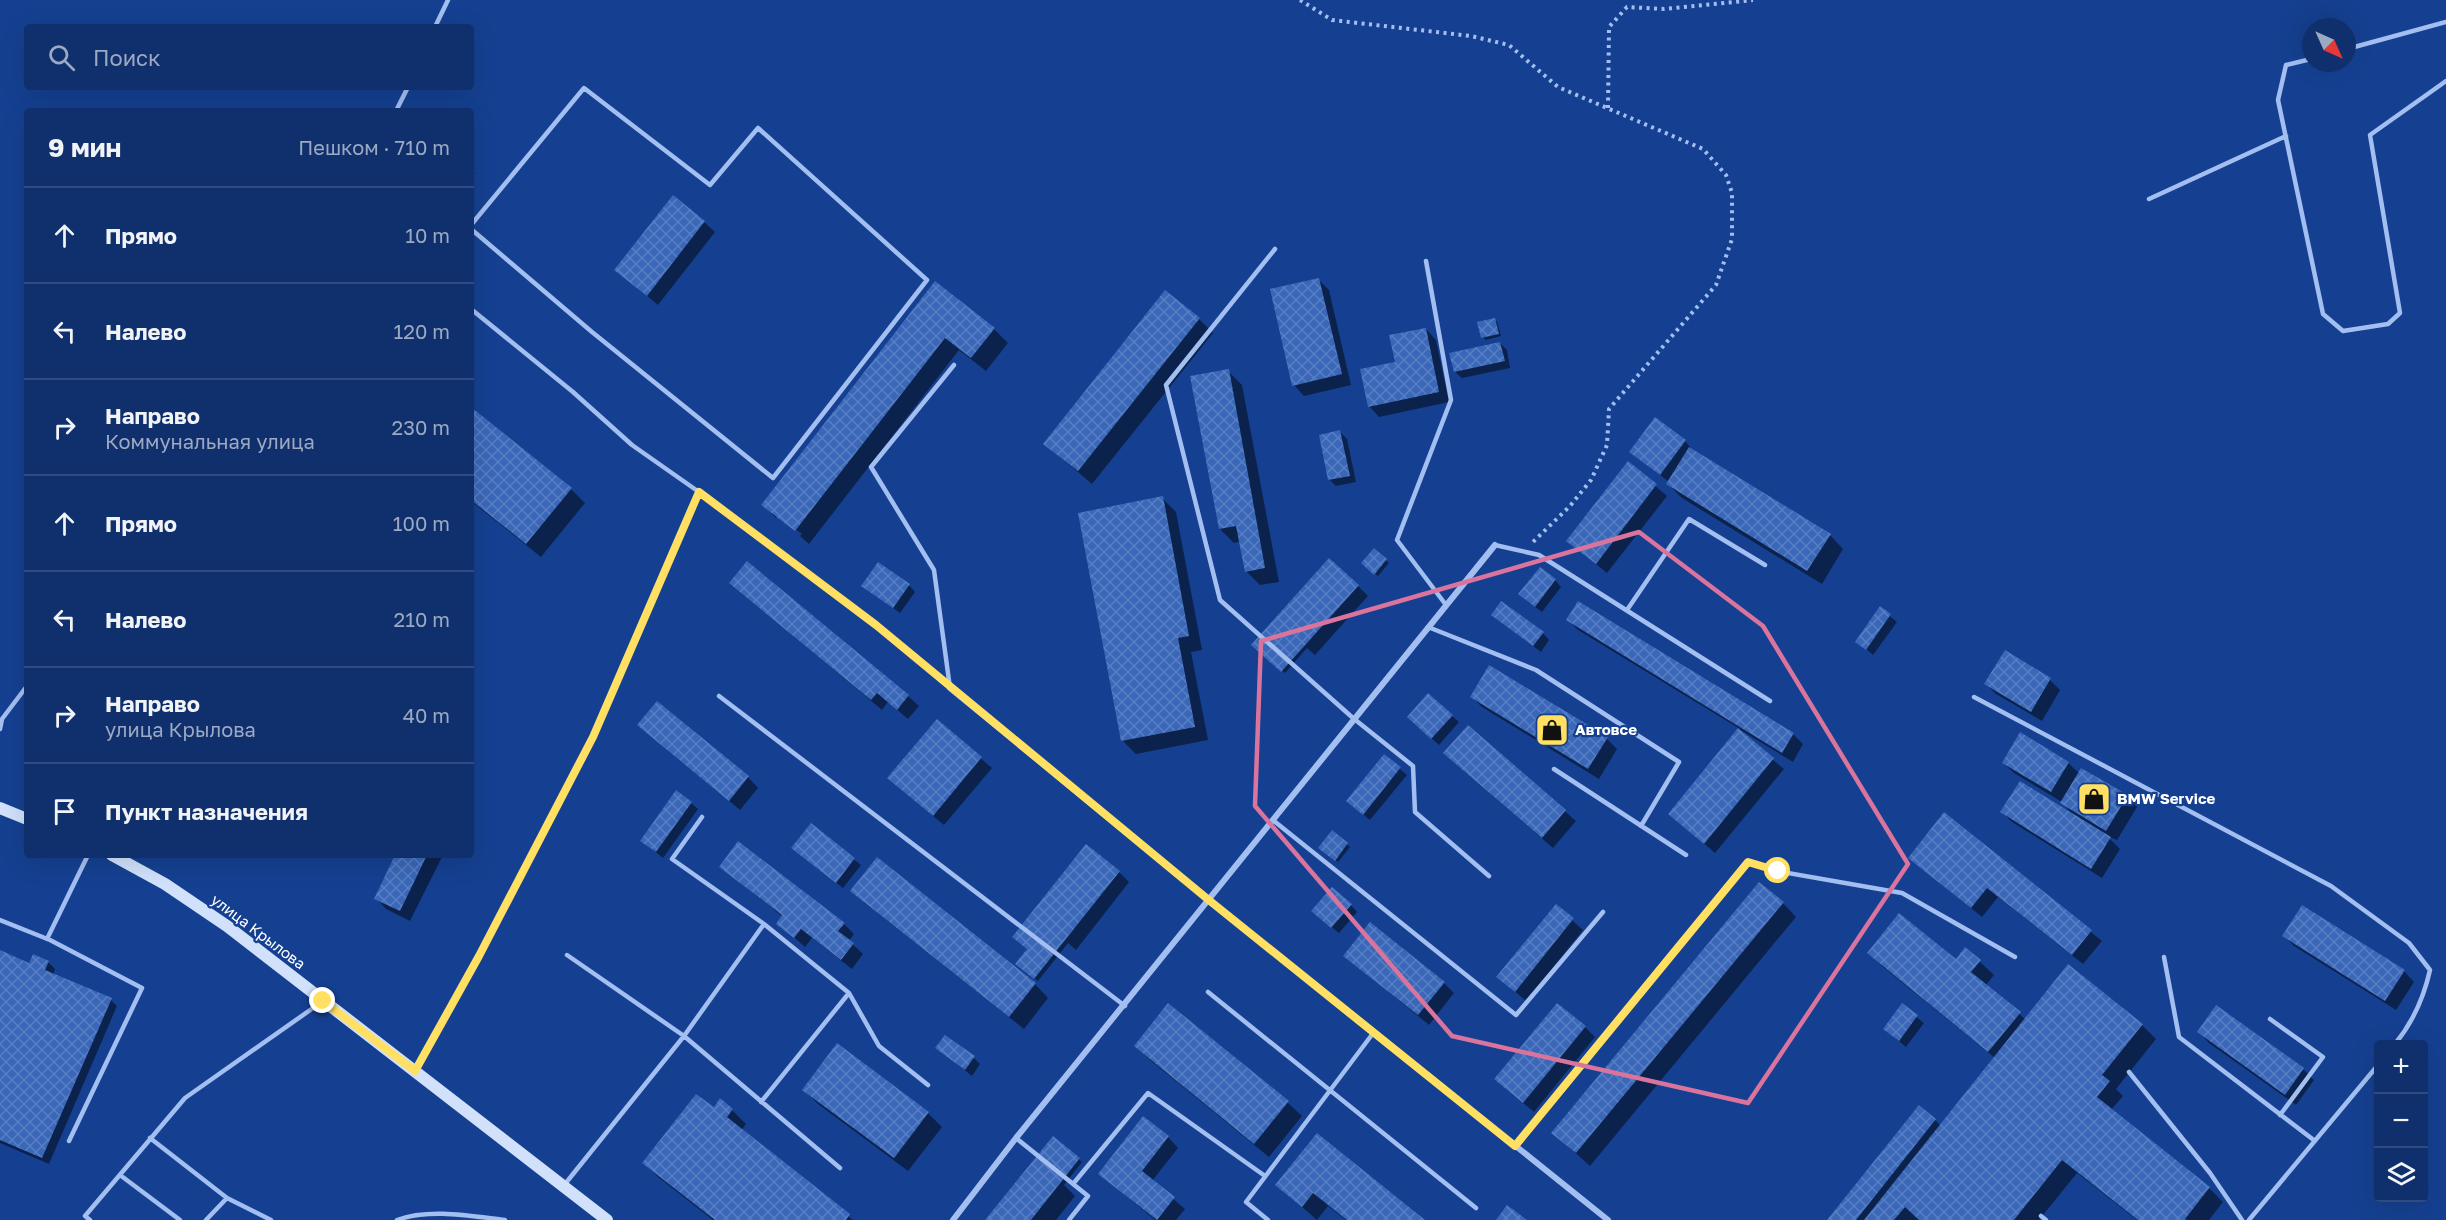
<!DOCTYPE html>
<html lang="ru">
<head>
<meta charset="utf-8">
<style>
	:root { --surface:#10306d; --page:#193872; --text:#f1f3f6; --muted:#9ca9c2; --line:#304b80 }
	body { margin:0; font-family:"Golos Text",sans-serif; background:var(--page); color:var(--text) }
	.controls { position:absolute; right:18px; bottom:18px; display:grid; overflow:hidden; border-radius:6px; box-shadow:0 6px 24px #0002 }
	.controls button { width:54px; height:54px; display:grid; place-items:center; padding:0; border:0; border-bottom:2px solid var(--line); background:var(--surface); color:var(--text); font:30px sans-serif }
	.compass { position:absolute; left:2302px; top:18px; width:54px; height:54px; border-radius:50%; background:var(--surface); box-shadow:0 6px 24px #0002; rotate:135deg }
	.stop { position:absolute; width:18px; height:18px; margin:-14px; border:4px solid #ffe062; border-radius:50%; background:#fff }
	.stop.end { background:#ffe062; border-color:#fff; box-shadow:0 2px 6px #0008 }
	.list { margin:0; padding:0; list-style:none }
	h2 { display:flex; justify-content:space-between; align-items:center; height:78px; margin:0; padding:0 24px; font-size:26px }
	h2 small { font-size:20px; font-weight:400; color:var(--muted) }
	.list li { display:grid; grid-template-columns:39px 1fr auto; gap:18px; align-items:center; box-sizing:border-box; height:96px; padding:0 24px; border-top:2px solid var(--line) }
	.list b { display:block; font-size:22px; white-space:nowrap }
	.list p { margin:0; font-size:20px; white-space:nowrap; color:var(--muted) }
	.list em { font-size:20px; font-style:normal; color:var(--muted) }
	.icon { flex:none; width:33px; height:33px; fill:none; stroke:currentColor; stroke-width:2; stroke-linecap:round; stroke-linejoin:round }
	.map { position:relative; flex:none; width:2446px; height:1220px; overflow:hidden }
	.search { position:absolute; background:var(--surface); box-shadow:0 6px 24px #0002; left:24px; top:24px; width:450px; height:66px; display:flex; align-items:center; gap:15px; box-sizing:border-box; padding:0 21px; border-radius:6px; color:var(--muted); font-size:22px }
	.panel { position:absolute; background:var(--surface); box-shadow:0 6px 24px #0002; left:24px; top:108px; width:450px; height:750px; border-radius:6px }
	.map>svg:first-child { display:block }
</style>
</head>
<body>
<div class="map">
<svg width="2446" height="1220" viewBox="0 0 2446 1220">
	<defs>
		<pattern id="building-cross-hatch" width="8" height="8" patternUnits="userSpaceOnUse" patternTransform="scale(1.5)"><rect width="8" height="8" fill="#3a67b8"/><path d="M0 0l8 8M0 8l8-8" fill="none" stroke="#587ec3"/></pattern>
	</defs>
	<rect width="100%" height="100%" fill="#154091"/>
	<!-- shadow -->
	<path fill="#0007" d="M 471,169 L 475,173 L 471,178 Z
		M 704,222 L 715,232 L 658,305 L 616,270 Z
		M 1318,279 L 1329,290 L 1351,385 L 1304,396 L 1294,385 Z
		M 935,283 L 994,329 L 1008,343 L 986,371 L 959,350 L 809,544 L 800,536 L 802,534 L 776,515 L 776,518 L 763,505 Z
		M 1199,319 L 1213,333 L 1092,484 L 1045,444 Z
		M 1494,319 L 1497,322 L 1501,336 L 1486,340 L 1483,337 Z
		M 1426,329 L 1436,340 L 1449,402 L 1379,417 L 1369,406 Z
		M 1500,343 L 1507,350 L 1510,368 L 1462,378 L 1455,372 Z
		M 1228,371 L 1242,385 L 1279,582 L 1260,585 L 1246,571 L 1241,541 L 1234,543 L 1220,529 Z
		M 471,409 L 571,489 L 585,503 L 541,557 L 471,501 Z
		M 1340,432 L 1347,439 L 1356,482 L 1336,486 L 1330,480 Z
		M 1685,441 L 1691,448 L 1690,450 L 1830,535 L 1843,549 L 1822,584 L 1682,498 L 1668,484 L 1669,482 L 1631,452 Z
		M 1628,463 L 1667,496 L 1607,573 L 1568,541 Z
		M 1162,498 L 1176,512 L 1202,650 L 1191,652 L 1208,740 L 1136,754 L 1122,740 Z
		M 1374,550 L 1389,563 L 1378,576 L 1363,563 Z
		M 747,563 L 908,696 L 919,706 L 908,719 L 888,702 L 882,710 L 742,593 Z
		M 1555,580 L 1561,587 L 1542,612 L 1527,601 Z
		M 909,585 L 915,592 L 900,613 L 863,586 Z
		M 1358,586 L 1368,596 L 1315,655 L 1307,648 L 1285,673 L 1253,645 Z
		M 1880,608 L 1897,622 L 1873,655 L 1857,641 Z
		M 1493,615 L 1543,633 L 1549,640 L 1541,652 Z
		M 1568,620 L 1793,734 L 1803,744 L 1793,762 L 1742,731 L 1741,733 L 1784,769 L 1715,853 L 1670,814 L 1740,729 L 1578,630 Z
		M 2005,652 L 2050,680 L 2060,690 L 2042,721 L 1996,694 L 1986,684 Z
		M 1472,697 L 1607,739 L 1617,749 L 1599,779 L 1482,707 Z
		M 1452,716 L 1459,722 L 1439,745 L 1415,724 Z
		M 937,721 L 992,768 L 944,825 L 899,788 Z
		M 639,725 L 748,777 L 758,788 L 740,810 Z
		M 1468,727 L 1576,821 L 1553,848 L 1455,763 Z
		M 1384,756 L 1407,775 L 1370,820 L 1354,807 Z
		M 2003,763 L 2068,763 L 2079,773 L 2127,796 L 2137,807 L 2117,840 L 2107,836 L 2120,849 L 2102,878 L 2012,822 L 2002,812 L 2071,813 L 2062,802 L 2014,773 Z
		M 691,803 L 698,809 L 663,858 L 642,841 Z
		M 1944,814 L 2102,941 L 2083,964 L 1998,897 L 1982,917 L 1910,858 Z
		M 811,825 L 861,865 L 843,888 L 799,854 Z
		M 1332,832 L 1350,847 L 1338,862 L 1323,851 Z
		M 397,855 L 443,855 L 410,921 L 386,909 L 376,898 Z
		M 721,867 L 844,924 L 854,934 L 849,941 L 863,954 L 852,969 L 812,938 L 805,947 L 778,923 L 783,917 Z
		M 1119,872 L 1129,882 L 1076,950 L 1068,943 L 1038,981 L 1020,967 Z
		M 852,891 L 1035,984 L 1048,998 L 1024,1029 L 866,904 Z
		M 1783,903 L 1796,917 L 1590,1166 L 1553,1133 Z
		M 1351,905 L 1357,912 L 1339,933 L 1320,918 Z
		M 1556,906 L 1583,930 L 1526,1001 L 1498,977 Z
		M 2284,936 L 2404,971 L 2414,982 L 2396,1010 L 2294,946 Z
		M 1966,949 L 1994,975 L 1986,985 L 2026,1020 L 2142,1025 L 2156,1039 L 2116,1089 L 2123,1096 L 2111,1110 L 2209,1188 L 2223,1202 L 2209,1220 L 2137,1220 L 2077,1173 L 2039,1220 L 1829,1220 L 1935,1120 L 1941,1126 L 1995,1058 L 1883,967 L 1869,953 L 1956,961 Z
		M 0,952 L 30,965 L 48,962 L 55,969 L 53,975 L 111,1000 L 117,1006 L 49,1164 L 0,1143 Z
		M 1345,956 L 1444,983 L 1454,993 L 1429,1025 Z
		M 1169,1005 L 1288,1103 L 1302,1116 L 1269,1157 L 1150,1060 L 1136,1046 Z
		M 1902,1006 L 1924,1023 L 1906,1047 L 1885,1029 Z
		M 2217,1007 L 2303,1069 L 2314,1080 L 2296,1105 L 2209,1043 L 2199,1032 Z
		M 1585,1027 L 1595,1037 L 1534,1112 L 1506,1089 Z
		M 937,1048 L 974,1058 L 980,1064 L 972,1076 Z
		M 804,1090 L 928,1113 L 942,1127 L 908,1171 L 818,1104 Z
		M 714,1109 L 732,1110 L 746,1124 L 741,1131 L 853,1220 L 713,1220 L 658,1177 L 644,1163 Z
		M 1317,1136 L 1423,1220 L 1346,1220 L 1328,1206 L 1317,1220 L 1277,1185 Z
		M 1168,1137 L 1178,1148 L 1152,1181 L 1185,1209 L 1176,1220 L 1155,1220 L 1100,1174 Z
		M 1053,1138 L 1082,1162 L 1064,1185 L 1075,1196 L 1056,1220 L 987,1220 Z"/>
	<!-- building -->
	<path fill="url(#building-cross-hatch)" d="M 673,195 L 705,221 L 647,296 L 614,270 Z
		M 1319,278 L 1342,374 L 1292,386 L 1270,289 Z
		M 935,281 L 995,328 L 971,358 L 945,338 L 795,531 L 761,505 Z
		M 1165,290 L 1200,318 L 1078,471 L 1043,444 Z
		M 1495,318 L 1499,334 L 1481,338 L 1477,322 Z
		M 1426,328 L 1439,392 L 1368,407 L 1360,369 L 1395,362 L 1389,335 Z
		M 1500,342 L 1505,361 L 1454,372 L 1449,353 Z
		M 1229,369 L 1265,568 L 1245,572 L 1236,526 L 1219,529 L 1190,376 Z
		M 471,407 L 572,488 L 526,544 L 471,500 Z
		M 1655,417 L 1686,440 L 1660,475 L 1629,452 Z
		M 1340,430 L 1350,476 L 1328,480 L 1319,435 Z
		M 1689,447 L 1831,534 L 1807,571 L 1666,484 Z
		M 1628,461 L 1657,484 L 1596,564 L 1566,541 Z
		M 1163,496 L 1189,636 L 1178,638 L 1195,727 L 1121,741 L 1078,513 Z
		M 1374,548 L 1387,559 L 1374,575 L 1361,563 Z
		M 1329,558 L 1359,585 L 1281,672 L 1251,645 Z
		M 747,561 L 909,695 L 897,710 L 877,693 L 871,700 L 729,583 Z
		M 878,562 L 910,584 L 893,608 L 861,586 Z
		M 1540,567 L 1556,579 L 1535,607 L 1518,594 Z
		M 1501,601 L 1544,632 L 1533,646 L 1491,615 Z
		M 1578,601 L 1794,733 L 1782,753 L 1566,620 Z
		M 1880,606 L 1891,614 L 1866,650 L 1855,642 Z
		M 2005,650 L 2051,678 L 2031,712 L 1984,684 Z
		M 1489,665 L 1608,737 L 1588,769 L 1470,697 Z
		M 1428,693 L 1453,715 L 1431,739 L 1407,717 Z
		M 657,701 L 749,776 L 729,801 L 637,725 Z
		M 937,719 L 982,757 L 933,816 L 887,778 Z
		M 1468,725 L 1566,810 L 1542,838 L 1443,753 Z
		M 1738,728 L 1774,758 L 1704,844 L 1668,814 Z
		M 2020,732 L 2069,762 L 2051,792 L 2002,763 Z
		M 1384,754 L 1401,767 L 1363,815 L 1346,801 Z
		M 2081,768 L 2128,795 L 2106,831 L 2060,803 Z
		M 2020,781 L 2111,837 L 2091,869 L 2000,812 Z
		M 676,790 L 692,802 L 656,852 L 640,841 Z
		M 1944,812 L 2092,930 L 2072,955 L 1987,888 L 1971,908 L 1908,858 Z
		M 811,823 L 855,858 L 836,883 L 791,848 Z
		M 1332,830 L 1348,843 L 1335,861 L 1318,848 Z
		M 738,841 L 845,923 L 838,931 L 854,943 L 841,960 L 801,929 L 794,938 L 776,924 L 782,915 L 719,867 Z
		M 1086,844 L 1120,871 L 1034,979 L 1015,964 L 1027,949 L 1012,937 Z
		M 395,855 L 427,855 L 400,911 L 374,899 Z
		M 877,857 L 1036,983 L 1009,1017 L 850,891 Z
		M 1759,882 L 1784,902 L 1576,1153 L 1551,1133 Z
		M 1332,887 L 1352,904 L 1331,928 L 1311,911 Z
		M 1556,904 L 1574,918 L 1515,992 L 1496,977 Z
		M 2302,905 L 2405,970 L 2385,1001 L 2282,936 Z
		M 1899,913 L 1956,959 L 1965,947 L 1981,960 L 1971,972 L 2021,1012 L 1988,1052 L 1867,953 Z
		M 1370,922 L 1445,982 L 1418,1015 L 1343,956 Z
		M 0,950 L 29,963 L 33,954 L 49,961 L 45,970 L 112,998 L 42,1158 L 0,1140 Z
		M 2068,964 L 2143,1024 L 2102,1075 L 2110,1081 L 2097,1097 L 2210,1187 L 2185,1219 L 2187,1220 L 2138,1220 L 2062,1160 L 2014,1220 L 1919,1220 L 1905,1207 L 1894,1220 L 1864,1220 Z
		M 1168,1003 L 1289,1101 L 1254,1144 L 1134,1046 Z
		M 1557,1003 L 1586,1026 L 1523,1103 L 1494,1079 Z
		M 1902,1003 L 1918,1015 L 1899,1041 L 1883,1029 Z
		M 2216,1005 L 2304,1068 L 2285,1095 L 2197,1032 Z
		M 945,1035 L 975,1056 L 965,1070 L 935,1048 Z
		M 837,1043 L 929,1112 L 894,1158 L 802,1090 Z
		M 696,1094 L 714,1107 L 720,1098 L 733,1109 L 727,1117 L 850,1214 L 846,1220 L 715,1220 L 642,1163 Z
		M 1919,1105 L 1936,1119 L 1856,1220 L 1827,1220 Z
		M 1143,1116 L 1169,1136 L 1142,1171 L 1175,1197 L 1157,1220 L 1098,1174 Z
		M 1317,1133 L 1425,1220 L 1347,1220 L 1313,1193 L 1302,1207 L 1275,1185 Z
		M 1053,1136 L 1080,1158 L 1031,1220 L 985,1220 Z
		M 1507,1205 L 1527,1220 L 1496,1220 Z"/>
	<g fill="none" stroke-linecap="round" stroke-linejoin="round">
		<!-- path -->
		<path stroke="#a3bff1" stroke-width="4" stroke-dasharray="3 4.5" stroke-linecap="butt" d="M 1300,0 L 1332,20 L 1471,36 L 1509,45 L 1558,87 L 1703,149 L 1726,175 L 1732,193 L 1732,239 L 1716,285 L 1609,409 L 1607,445 L 1591,480 L 1570,506 L 1533,542
			M 1608,108 L 1609,27 L 1627,7 L 1664,9 L 1753,0"/>
		<!-- lane -->
		<path stroke="#a3bff1" stroke-width="4.5" d="M 435,27 L 448,0
			M 2347,49 L 2446,22
			M 2311,59 L 2286,65 L 2278,100 L 2323,314 L 2343,331 L 2388,324 L 2400,313 L 2370,135 L 2446,81
			M 396,111 L 408,87
			M 2149,199 L 2286,136
			M 471,225 L 584,88 L 710,185 L 758,128 L 927,280 L 773,478 L 592,332 L 471,229
			M 1275,249 L 1166,385 L 1220,600 L 1353,718 L 1413,766 L 1415,812 L 1489,876
			M 1426,261 L 1451,400 L 1397,540 L 1446,605
			M 471,309 L 573,392 L 632,445 L 699,492 L 876,625 L 950,688
			M 1495,545 L 1539,555 L 1770,701
			M 1627,610 L 1689,519 L 1765,565
			M 1428,627 L 1536,670 L 1679,762 L 1641,826
			M 950,688 L 934,570 L 871,467 L 954,365
			M 719,696 L 1125,1006
			M 1974,697 L 2331,886 L 2409,943 L 2430,970 C 2424,997 2413,1022 2395,1044
			M 0,729 L 2,719 L 27,686
			M 1554,769 L 1686,855
			M 702,817 L 672,859 L 764,924 L 849,993 L 879,1046 L 928,1085
			M 1274,821 L 1516,1015 L 1603,912
			M 0,920 L 50,940 L 142,988 L 69,1141
			M 47,939 L 88,855
			M 567,955 L 684,1036 L 840,1168
			M 2164,957 L 2179,1037 L 2315,1141
			M 1208,992 L 1476,1208
			M 2270,1019 L 2323,1057 L 2280,1115
			M 415,1071 L 479,956 L 593,737 L 699,492
			M 2129,1072 L 2210,1173 L 2242,1220
			M 761,1102 L 849,993
			M 150,1138 L 227,1198 L 271,1220
			M 1016,1138 L 1088,1196 L 1069,1220
			M 1515,1146 L 1748,862 L 1777,871 L 1902,893 L 2015,957
			M 120,1175 L 180,1220
			M 565,1184 L 684,1036 L 764,924
			M 1073,1184 L 1148,1093 L 1265,1176
			M 2041,1216 L 2046,1220
			M 90,1220 L 85,1216 L 185,1098 L 323,1001
			M 206,1220 L 227,1198
			M 397,1220 C 429,1208 471,1216 505,1220
			M 1268,1220 L 1246,1202 L 1374,1032
			M 2249,1220 L 2378,1065"/>
		<!-- street -->
		<path stroke="#a3bff1" stroke-width="6" d="M 950,688 L 1210,901 L 1608,1220
			M 953,1220 L 1016,1138 L 1495,545"/>
		<!-- secondary -->
		<path stroke="#d1e0fb" stroke-width="12" d="M 0,808 L 27,819
			M 112,855 L 165,884 L 227,926 L 607,1220"/>
	</g>
	<g fill="none" stroke-linecap="round" stroke-linejoin="round">
		<!-- route -->
		<path stroke="#ffe062" stroke-width="8" d="M 323,1001 L 415,1071 L 479,956 L 593,737 L 699,492 L 876,625 L 1210,901 L 1515,1146 L 1748,862 L 1778,871"/>
	</g>
	<!-- marked area -->
	<path fill="none" stroke="#da749d" stroke-width="4.5" stroke-linejoin="round" d="M 1639,532 L 1763,626 L 1908,864 L 1748,1103 L 1452,1036 L 1255,806 L 1261,641 Z"/>
	<!-- icons -->
	<defs>
		<g id="shop-square" transform="scale(1.725)"><rect x="-9" y="-9" width="18" height="18" rx="4" fill="#ffe062" stroke="#154091"/><path d="M-5-2.5h2.3a2.7 3.5 0 0 1 5.4 0H5L5.5 6h-11ZM-1.5-2.5h3a1.5 2.3 0 0 0-3 0Z" fill="#111"/></g>
	</defs>
	<g fill-rule="evenodd">
		<use href="#shop-square" x="1552" y="730"/>
		<use href="#shop-square" x="2094" y="799"/>
	</g>
	<g text-anchor="middle" stroke-width="4.5" stroke-linejoin="round" paint-order="stroke">
		<!-- poi labels -->
		<g font-size="15" font-weight="bold" fill="#fff" stroke="#154091" text-anchor="start">
			<text x="1575" y="735">Автовсе</text>
			<text x="2117" y="804">BMW Service</text>
		</g>
		<!-- street labels -->
		<g font-size="15" fill="#fff" stroke="#154091">
			<text transform="translate(258 932) rotate(37)" y="5">улица Крылова</text>
		</g>
	</g>
</svg>
<div class="controls">
<button>+</button>
<button>−</button>
<button><svg class="icon" aria-label="layers" viewBox="0 0 24 24"><path d="M12 4l9 5-9 5-9-5zM3 14l9 5 9-5"/></svg></button>
</div>
<svg class="compass" viewBox="-18 -18 36 36"><path d="M0-13l5 13h-10z" fill="#e53935"/><path d="M0 13l5-13h-10z" fill="#9ca9c2"/></svg>
<div class="stop" style="left:1778px;top:871px"></div>
<div class="stop end" style="left:323px;top:1001px"></div>
<div class="search"><svg class="icon" aria-label="search" viewBox="0 0 24 24"><circle cx="10" cy="10" r="6"/><path d="M15 15l6 6"/></svg>Поиск</div>
<section class="panel">
<h2>9 мин<small>Пешком · 710 m</small></h2>
<ul class="list">
<li><svg class="icon" aria-label="ahead" viewBox="0 0 24 24"><path d="M12 20V5M6 11l6-6 6 6"/></svg><div><b>Прямо</b></div><em>10 m</em></li>
<li><svg class="icon" aria-label="left" viewBox="0 0 24 24"><path d="M17 20v-9H6M10 6l-5 5 5 5"/></svg><div><b>Налево</b></div><em>120 m</em></li>
<li><svg class="icon" aria-label="right" viewBox="0 0 24 24"><path d="M7 20v-9h11M14 6l5 5-5 5"/></svg><div><b>Направо</b><p>Коммунальная улица</p></div><em>230 m</em></li>
<li><svg class="icon" aria-label="ahead" viewBox="0 0 24 24"><path d="M12 20V5M6 11l6-6 6 6"/></svg><div><b>Прямо</b></div><em>100 m</em></li>
<li><svg class="icon" aria-label="left" viewBox="0 0 24 24"><path d="M17 20v-9H6M10 6l-5 5 5 5"/></svg><div><b>Налево</b></div><em>210 m</em></li>
<li><svg class="icon" aria-label="right" viewBox="0 0 24 24"><path d="M7 20v-9h11M14 6l5 5-5 5"/></svg><div><b>Направо</b><p>улица Крылова</p></div><em>40 m</em></li>
<li><svg class="icon" aria-label="arrive" viewBox="0 0 24 24"><path d="M6 21V4h12l-3 4 3 4H6"/></svg><div><b>Пункт назначения</b></div></li>
</ul>
</section>
</div>
</body>
</html>
